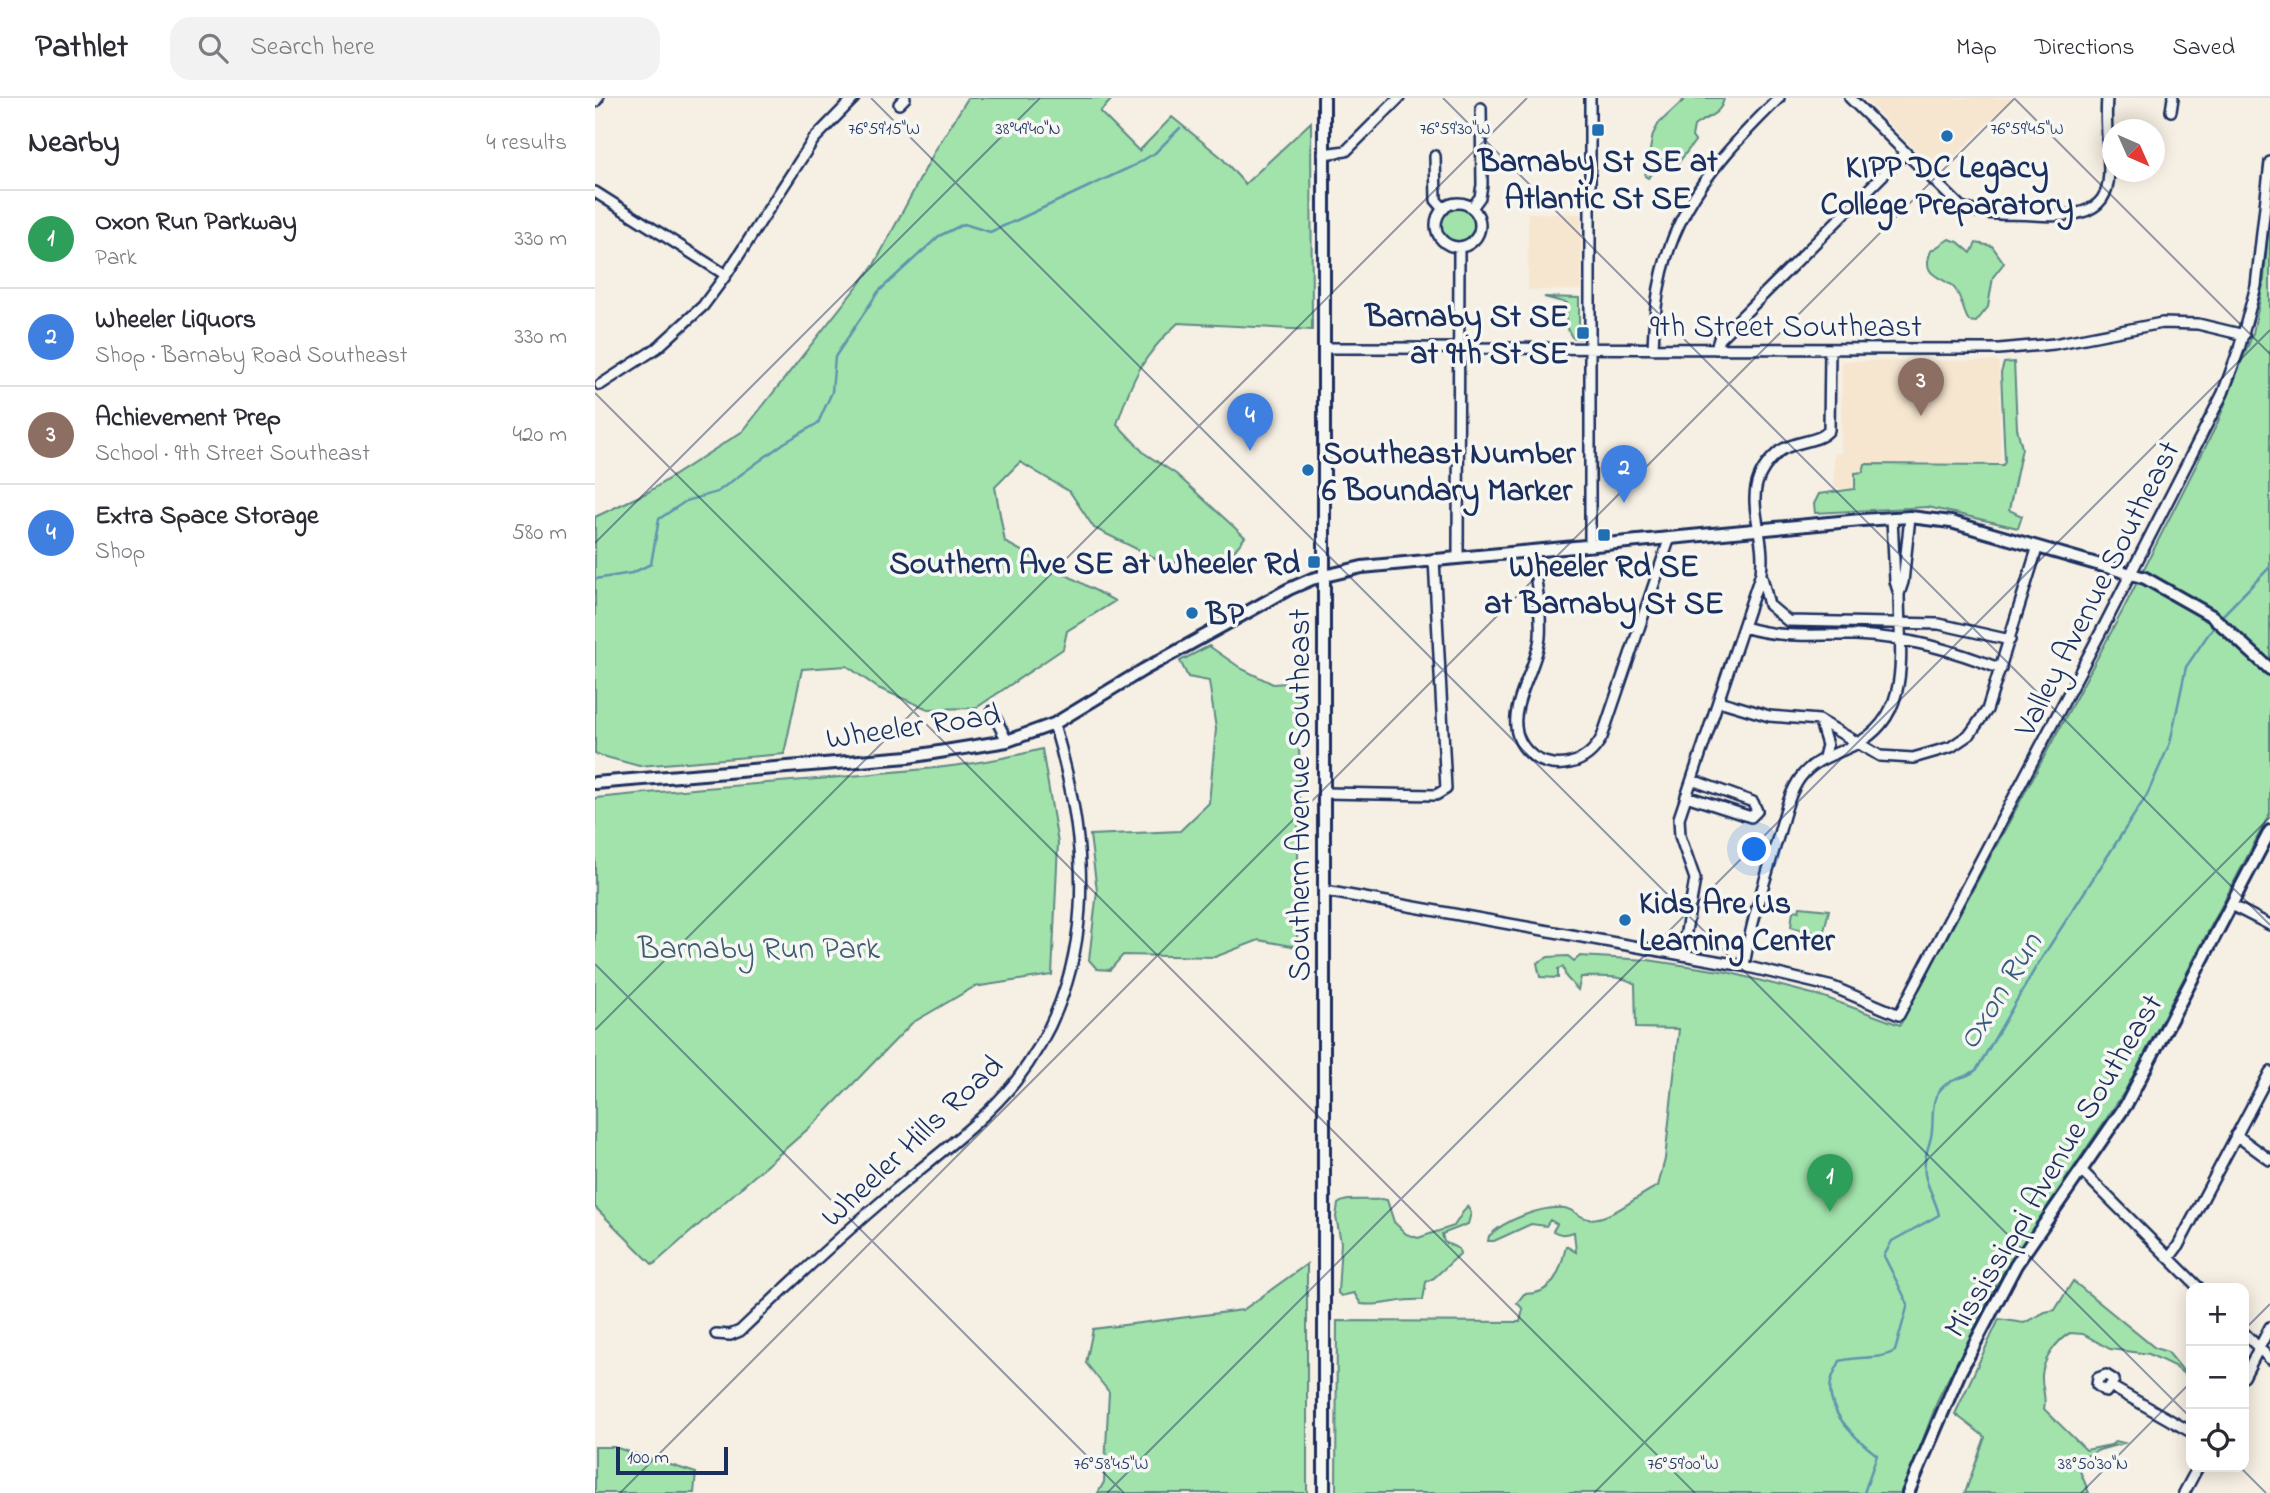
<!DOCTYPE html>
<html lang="en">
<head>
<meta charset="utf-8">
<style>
	:root { --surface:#fff; --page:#f2f2f3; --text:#2b2b33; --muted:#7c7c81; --line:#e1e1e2; --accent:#111827 }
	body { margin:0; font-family:"Indie Flower",sans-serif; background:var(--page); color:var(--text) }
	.controls { position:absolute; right:21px; bottom:21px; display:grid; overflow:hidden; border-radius:14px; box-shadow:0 4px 18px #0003 }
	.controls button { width:63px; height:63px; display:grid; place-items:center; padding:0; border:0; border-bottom:2px solid var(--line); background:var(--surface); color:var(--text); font:35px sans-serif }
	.compass { position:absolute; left:1507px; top:21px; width:63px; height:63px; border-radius:50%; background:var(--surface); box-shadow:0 4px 18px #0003; rotate:135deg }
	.scale { position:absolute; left:21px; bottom:18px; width:112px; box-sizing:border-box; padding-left:7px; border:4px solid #1b2f5e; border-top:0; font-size:19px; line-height:24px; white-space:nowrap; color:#1b2f5e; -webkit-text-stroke:5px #f6f6f2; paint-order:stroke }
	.you { position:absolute; left:1160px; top:752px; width:24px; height:24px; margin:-18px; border:5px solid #fff; border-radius:50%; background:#1a73e8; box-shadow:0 0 0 10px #1a73e833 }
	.badge { display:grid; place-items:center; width:46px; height:46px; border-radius:50%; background:var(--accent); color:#fff; font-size:23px; font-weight:700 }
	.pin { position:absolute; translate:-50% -58px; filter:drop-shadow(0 2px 4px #0008) }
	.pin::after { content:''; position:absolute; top:37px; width:24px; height:21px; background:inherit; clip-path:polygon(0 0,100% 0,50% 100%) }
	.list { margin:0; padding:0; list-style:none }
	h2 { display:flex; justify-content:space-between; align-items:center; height:91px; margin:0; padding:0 28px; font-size:30px }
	h2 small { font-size:23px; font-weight:400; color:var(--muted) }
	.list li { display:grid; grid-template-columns:46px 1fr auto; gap:21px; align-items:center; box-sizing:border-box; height:98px; padding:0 28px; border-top:2px solid var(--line) }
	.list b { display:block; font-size:26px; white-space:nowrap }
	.list p { margin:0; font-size:23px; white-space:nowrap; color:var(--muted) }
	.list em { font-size:23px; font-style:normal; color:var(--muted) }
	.icon { flex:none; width:38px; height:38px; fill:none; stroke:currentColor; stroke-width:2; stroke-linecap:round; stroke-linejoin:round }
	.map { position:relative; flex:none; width:1675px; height:1395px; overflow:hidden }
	header { display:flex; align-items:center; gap:42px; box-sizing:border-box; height:98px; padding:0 35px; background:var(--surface); border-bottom:2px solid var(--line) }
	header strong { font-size:33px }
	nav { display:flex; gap:38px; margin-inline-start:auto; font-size:24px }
	.search { width:490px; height:63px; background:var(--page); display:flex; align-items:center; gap:18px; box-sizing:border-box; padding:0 24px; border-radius:21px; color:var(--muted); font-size:26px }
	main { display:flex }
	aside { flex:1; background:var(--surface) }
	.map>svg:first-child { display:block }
</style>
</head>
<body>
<header>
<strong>Pathlet</strong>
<div class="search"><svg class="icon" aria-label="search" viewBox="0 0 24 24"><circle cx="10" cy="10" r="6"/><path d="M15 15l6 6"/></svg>Search here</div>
<nav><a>Map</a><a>Directions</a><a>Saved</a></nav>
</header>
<main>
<aside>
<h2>Nearby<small>4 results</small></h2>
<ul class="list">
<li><span class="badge" style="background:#2e9e5b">1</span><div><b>Oxon Run Parkway</b><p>Park</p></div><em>330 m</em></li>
<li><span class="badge" style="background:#3f7fe0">2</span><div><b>Wheeler Liquors</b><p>Shop · Barnaby Road Southeast</p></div><em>330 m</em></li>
<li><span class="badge" style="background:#8d6e63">3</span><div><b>Achievement Prep</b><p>School · 9th Street Southeast</p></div><em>420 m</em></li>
<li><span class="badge" style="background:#3f7fe0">4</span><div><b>Extra Space Storage</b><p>Shop</p></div><em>580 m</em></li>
</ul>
</aside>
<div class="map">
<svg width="1675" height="1395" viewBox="0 0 1675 1395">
	<rect width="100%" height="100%" fill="#f6efe3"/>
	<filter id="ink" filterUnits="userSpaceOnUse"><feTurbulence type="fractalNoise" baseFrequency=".0143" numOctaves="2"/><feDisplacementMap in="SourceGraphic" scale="14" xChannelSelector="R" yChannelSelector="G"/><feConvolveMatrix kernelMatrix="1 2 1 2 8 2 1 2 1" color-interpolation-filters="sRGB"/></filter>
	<g filter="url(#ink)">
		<!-- built -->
		<path fill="#f6e6d0" d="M 1269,0 L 1418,0 L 1343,75 Z
			M 933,115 L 986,116 L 986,192 L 933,192 Z
			M 1247,263 L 1404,263 L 1406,365 L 1268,365 L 1268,373 L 1259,373 L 1258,391 L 1239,391 L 1239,355 L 1246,355 Z"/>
		<!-- green -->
		<path fill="#a2e3ac" stroke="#5e8985" stroke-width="2" d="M 373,0 L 518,0 L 505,14 L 544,53 L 577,19 L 626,59 L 650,86 L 716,24 L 717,232 L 583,225 C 548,257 537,281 522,326 L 549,355 L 581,376 L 650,439 L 633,461 L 570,465 L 499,430 L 475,394 L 425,364 L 400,389 L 410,444 L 520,503 L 472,533 L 468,551 L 381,610 L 333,611 L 283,590 L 252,568 L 207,571 L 189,656 L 44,668 L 0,656 L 0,419 L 53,394 L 148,333 L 279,167 L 341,51 Z
			M 1091,0 L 1129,0 C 1126,18 1110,19 1099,28 L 1097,39 L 1100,43 L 1081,68 L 1065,68 L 1053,80 L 1050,78 L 1058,36 L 1064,25 Z
			M 1675,109 L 1675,715 L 1530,993 L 1408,1175 L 1344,1299 L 1308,1395 L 741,1395 L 742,1223 L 925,1224 L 928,1211 L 922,1205 L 929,1196 C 933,1195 937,1196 940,1195 C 961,1191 967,1166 971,1148 L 981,1154 L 979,1134 C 971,1136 966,1138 958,1133 L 962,1126 L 955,1122 L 951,1128 L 936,1126 L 899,1143 L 893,1143 L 894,1138 C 910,1122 946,1108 969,1110 C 978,1111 985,1120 994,1121 C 1017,1122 1042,1097 1063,1088 L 1070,1061 L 1084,931 L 1041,930 L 1040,886 C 1025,876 1004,879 986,879 L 983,892 L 971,879 L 968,869 L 963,871 L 963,880 L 945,879 L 942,865 L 953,859 L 973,858 L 979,863 L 985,858 L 1053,862 L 1132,874 L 1229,899 L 1305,927 L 1528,512 L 1622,326 L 1658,235 L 1669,182 Z
			M846 127a17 17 0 1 1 34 0a17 17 0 1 1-34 0Z
			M 1354,141 L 1363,144 L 1376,155 L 1381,145 L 1397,148 L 1409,165 L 1398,179 L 1393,209 L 1381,224 L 1374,223 C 1368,214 1367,200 1360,191 C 1350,178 1324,180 1336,153 Z
			M 949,199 L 984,200 L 984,240 L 977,239 L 971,229 L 972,205 Z
			M 1419,264 L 1422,330 L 1427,350 L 1414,412 L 1427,418 L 1423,430 L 1333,409 L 1220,415 L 1219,406 L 1224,396 L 1260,391 L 1260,375 L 1268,374 L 1270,366 L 1408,367 L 1410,364 L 1406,275 L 1409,265 Z
			M 614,548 L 647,571 L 678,586 L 705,584 L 702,849 L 664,842 L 620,859 L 528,857 L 515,872 L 502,871 L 494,862 L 502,793 L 495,737 L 585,733 L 614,705 L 621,631 L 614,583 L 593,579 L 585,563 Z
			M 447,651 L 463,745 L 457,877 L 379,889 L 317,925 L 222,1023 L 58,1167 L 0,1109 L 0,700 C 93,690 185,685 278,676 C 338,670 387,667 447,651 Z
			M 1205,809 L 1234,812 L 1228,837 L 1196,829 L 1198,812 L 1204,813 Z
			M 787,1101 L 792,1102 L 799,1124 L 811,1136 L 823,1140 L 859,1128 L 872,1108 L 876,1115 L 873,1126 L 847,1136 L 849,1144 L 864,1151 L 865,1156 L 839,1180 L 831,1184 L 828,1202 C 805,1200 788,1209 766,1206 L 759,1195 L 746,1198 L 743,1195 L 746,1144 L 741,1119 L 743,1106 C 752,1098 774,1104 787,1101 Z
			M 712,1166 L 712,1395 L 503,1395 L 509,1384 L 514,1294 L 491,1265 L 498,1231 L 648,1212 Z
			M 1478,1183 L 1560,1250 L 1573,1254 L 1594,1280 L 1579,1268 L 1554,1256 L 1515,1251 L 1488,1236 L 1475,1235 C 1462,1242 1448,1262 1447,1277 C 1446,1290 1452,1298 1449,1311 L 1491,1352 L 1516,1347 L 1521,1343 L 1529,1345 L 1504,1352 L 1481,1363 L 1494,1395 L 1370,1395 L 1390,1339 L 1360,1316 L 1404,1221 L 1429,1225 L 1450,1214 L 1460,1212 Z
			M 0,1349 L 19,1349 L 101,1375 L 99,1395 L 0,1395 Z"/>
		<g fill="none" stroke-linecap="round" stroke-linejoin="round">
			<!-- stream -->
			<path stroke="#5d96ad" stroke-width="2.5" d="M 0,481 L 37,475 L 56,466 L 64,421 L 91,403 L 122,394 L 189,345 L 223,325 L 237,294 L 240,259 L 283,194 L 344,138 L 369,126 L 395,134 L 420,123 L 540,67 L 560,55 L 585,30
				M 1625,520 L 1675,469
				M 1269,1395 L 1282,1357 C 1261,1341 1230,1314 1236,1284 C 1237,1277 1242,1270 1245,1263 C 1265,1257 1283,1263 1300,1253 L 1313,1206 L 1289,1158 L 1297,1143 L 1344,1117 C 1341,1103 1332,1089 1330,1076 C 1328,1061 1333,1052 1336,1039 C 1340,1021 1333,1001 1349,988 C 1359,979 1372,981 1382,971 L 1441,869 L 1552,697 L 1575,645 L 1591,569 L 1621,525"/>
			<!-- minor casing -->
			<g stroke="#1b2f5e" stroke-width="14">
				<path id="minor" d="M 1255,0 L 1365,108 C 1386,119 1416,115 1439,117 C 1544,125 1506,68 1512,0
					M 0,4 L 3,0
					M 304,6 L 310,0
					M 1576,13 L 1578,0
					M 728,56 L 751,53 L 804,0
					M 840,58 L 841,102 L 849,111
					M 0,94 L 131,177
					M841 127a22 22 0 1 1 44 0a22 22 0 1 1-44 0Z
					M 877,110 L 885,99 L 887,87 L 886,10
					M 730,250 L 1404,251 L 1459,246 L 1567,225 L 1603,226 L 1649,237
					M 1058,251 C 1061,133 1103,80 1184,0
					M 1121,251 L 1124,241 L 1310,55
					M 5,287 L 62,250 L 108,208 L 131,177 L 219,41 L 259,0
					M 995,448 L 995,0
					M 937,453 C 940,480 947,511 945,539 C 942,577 896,627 939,659 C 950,666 963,668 975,665 C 990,662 1000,652 1007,639 L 1074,442
					M 863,459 L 864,149
					M 1167,479 L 1174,507 L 1193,523 L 1344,526 L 1415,542
					M 1304,496 L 1308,484 L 1315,419
					M 1149,529 C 1186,541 1222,536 1260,537 C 1312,539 1358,552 1406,571
					M 1124,603 L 1174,618 L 1224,622 L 1285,658 L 1318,660 L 1356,649 L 1375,636 L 1392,612 L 1442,451
					M 397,613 L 412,643
					M 1225,624 L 1232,647 L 1229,659
					M 729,695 L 841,697 L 851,691 L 839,461
					M 1091,698 L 1156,719 L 1162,713 L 1158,704 L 1097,682
					M 730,793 L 1149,868 L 1238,889 L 1304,917 L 1510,526 L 1628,295 L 1644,251 L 1661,188 L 1675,64
					M 1636,807 L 1675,827
					M 1087,857 L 1100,781 L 1085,738 L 1084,720 L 1166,475 C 1173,427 1138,392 1185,353 C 1200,342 1224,345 1234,332 L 1235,251
					M 1149,868 C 1156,824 1170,782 1183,739 C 1189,719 1193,697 1205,680 C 1219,661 1239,657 1259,647 C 1319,618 1304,551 1304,496 L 1300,483 L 1297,420
					M 1641,1037 L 1675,1062
					M 1486,1072 L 1604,1190
					M 1574,1160 L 1583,1148 L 1675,974
					M 1649,1235 L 1675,1261
					M 121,1236 L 135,1237 L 145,1233 C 197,1183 251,1133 306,1087 C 344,1055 389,1023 420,984 C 504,876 496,751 459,626
					M 1511,1277 L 1519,1282 L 1511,1294 L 1502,1287 L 1503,1280 Z
					M 1649,1279 L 1675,1229
					M 1517,1289 L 1596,1334
					M 1589,1395 L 1603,1369"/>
			</g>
			<!-- major casing -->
			<g stroke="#1b2f5e" stroke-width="16">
				<path id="major" d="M 0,685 L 313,659 L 412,643 L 459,626 L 548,572 L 694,491 L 717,481 L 767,469 L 1266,422 L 1315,419 L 1356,424 L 1550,480 L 1617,518 L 1675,571
					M 729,1395 L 729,0
					M 1313,1395 L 1365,1274 L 1421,1167 L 1531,1007 L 1675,733"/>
			</g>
			<!-- minor -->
			<use href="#minor" stroke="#f6f6f2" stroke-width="9"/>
			<!-- major -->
			<use href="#major" stroke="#f6f6f2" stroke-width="10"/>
		</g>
	</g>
	<!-- ticks -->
	<path fill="none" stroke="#1b2f5e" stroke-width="2" stroke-opacity="0.45" d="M 276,0 L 1596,1320M 848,0 L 1675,827M 1419,0 L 1675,256M 0,295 L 1100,1395M 0,445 L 445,0M 0,866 L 529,1395M 0,932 L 932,0M 1649,1232 L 1675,1206M 1645,1369 L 1671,1395M 25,1395 L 1420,0M 512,1395 L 1675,232M 999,1395 L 1675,719M 1486,1395 L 1596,1284"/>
	<!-- markers -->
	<g fill="#1f6fb2" stroke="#f6f6f2" stroke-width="2.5">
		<rect x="996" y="25" width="14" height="14" rx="3.5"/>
		<circle cx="1352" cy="38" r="7"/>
		<rect x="981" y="228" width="14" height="14" rx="3.5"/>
		<circle cx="713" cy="372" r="7"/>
		<rect x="1002" y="430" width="14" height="14" rx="3.5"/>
		<rect x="712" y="457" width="14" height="14" rx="3.5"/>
		<circle cx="597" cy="515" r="7"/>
		<circle cx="1030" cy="822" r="7"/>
	</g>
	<g text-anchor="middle" stroke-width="7" stroke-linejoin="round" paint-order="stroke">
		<!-- poi labels -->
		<g font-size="32" font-weight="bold" fill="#1b2f5e" stroke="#f6f6f2">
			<text x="1003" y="73">Barnaby St SE at<tspan x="1003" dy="37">Atlantic St SE</tspan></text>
			<text x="1352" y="79">KIPP DC Legacy<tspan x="1352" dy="37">College Preparatory</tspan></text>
			<text x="974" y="228" text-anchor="end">Barnaby St SE<tspan x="974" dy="37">at 9th St SE</tspan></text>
			<text x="727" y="365" text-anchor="start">Southeast Number<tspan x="727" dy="37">6 Boundary Marker</tspan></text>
			<text x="705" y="475" text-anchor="end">Southern Ave SE at Wheeler Rd</text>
			<text x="1009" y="478">Wheeler Rd SE<tspan x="1009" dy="37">at Barnaby St SE</tspan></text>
			<text x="611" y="526" text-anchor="start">BP</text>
			<text x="1044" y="815" text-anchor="start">Kids Are Us<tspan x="1044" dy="37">Learning Center</tspan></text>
		</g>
		<!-- street labels -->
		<g font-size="32" fill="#1b2f5e" stroke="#f6f6f2">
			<text x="1191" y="238">9th Street Southeast</text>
			<text transform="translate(1501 490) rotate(-63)" y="11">Valley Avenue Southeast</text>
			<text transform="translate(318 627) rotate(-8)" y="11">Wheeler Road</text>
			<text transform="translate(703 697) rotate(-90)" y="11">Southern Avenue Southeast</text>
			<text transform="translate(316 1042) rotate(-43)" y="11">Wheeler Hills Road</text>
			<text transform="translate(1457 1067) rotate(-59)" y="11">Mississippi Avenue Southeast</text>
		</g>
		<!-- park labels -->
		<g font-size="32" fill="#3d5c72" stroke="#f6f6f2">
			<text x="164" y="860">Barnaby Run Park</text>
		</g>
		<!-- water labels -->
		<g font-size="33" font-style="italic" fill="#365a7f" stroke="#f6f6f2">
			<text transform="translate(1403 892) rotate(-58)" y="12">Oxon Run</text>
		</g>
	</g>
	<g font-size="18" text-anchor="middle" fill="#1b2f5e" stroke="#f6f6f2" stroke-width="7" stroke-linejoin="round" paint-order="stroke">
		<text x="289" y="36">76°59'15"W</text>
		<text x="433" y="36">38°49'40"N</text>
		<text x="860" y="36">76°59'30"W</text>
		<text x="1432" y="36">76°59'45"W</text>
		<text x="1498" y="1371">38°50'30"N</text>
		<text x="516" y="1371">76°58'45"W</text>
		<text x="1088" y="1371">76°59'00"W</text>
	</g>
</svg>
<div class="controls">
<button>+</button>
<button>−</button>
<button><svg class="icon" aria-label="locate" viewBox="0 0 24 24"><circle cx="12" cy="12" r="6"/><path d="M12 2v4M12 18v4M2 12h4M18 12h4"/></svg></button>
</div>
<svg class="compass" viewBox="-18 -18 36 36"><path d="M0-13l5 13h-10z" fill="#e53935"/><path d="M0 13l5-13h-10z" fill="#7c7c81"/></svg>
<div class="scale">100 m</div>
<div class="you"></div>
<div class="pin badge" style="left:1235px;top:1114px;background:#2e9e5b">1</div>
<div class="pin badge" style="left:1029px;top:405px;background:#3f7fe0">2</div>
<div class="pin badge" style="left:1326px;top:318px;background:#8d6e63">3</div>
<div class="pin badge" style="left:655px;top:353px;background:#3f7fe0">4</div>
</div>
</main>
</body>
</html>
